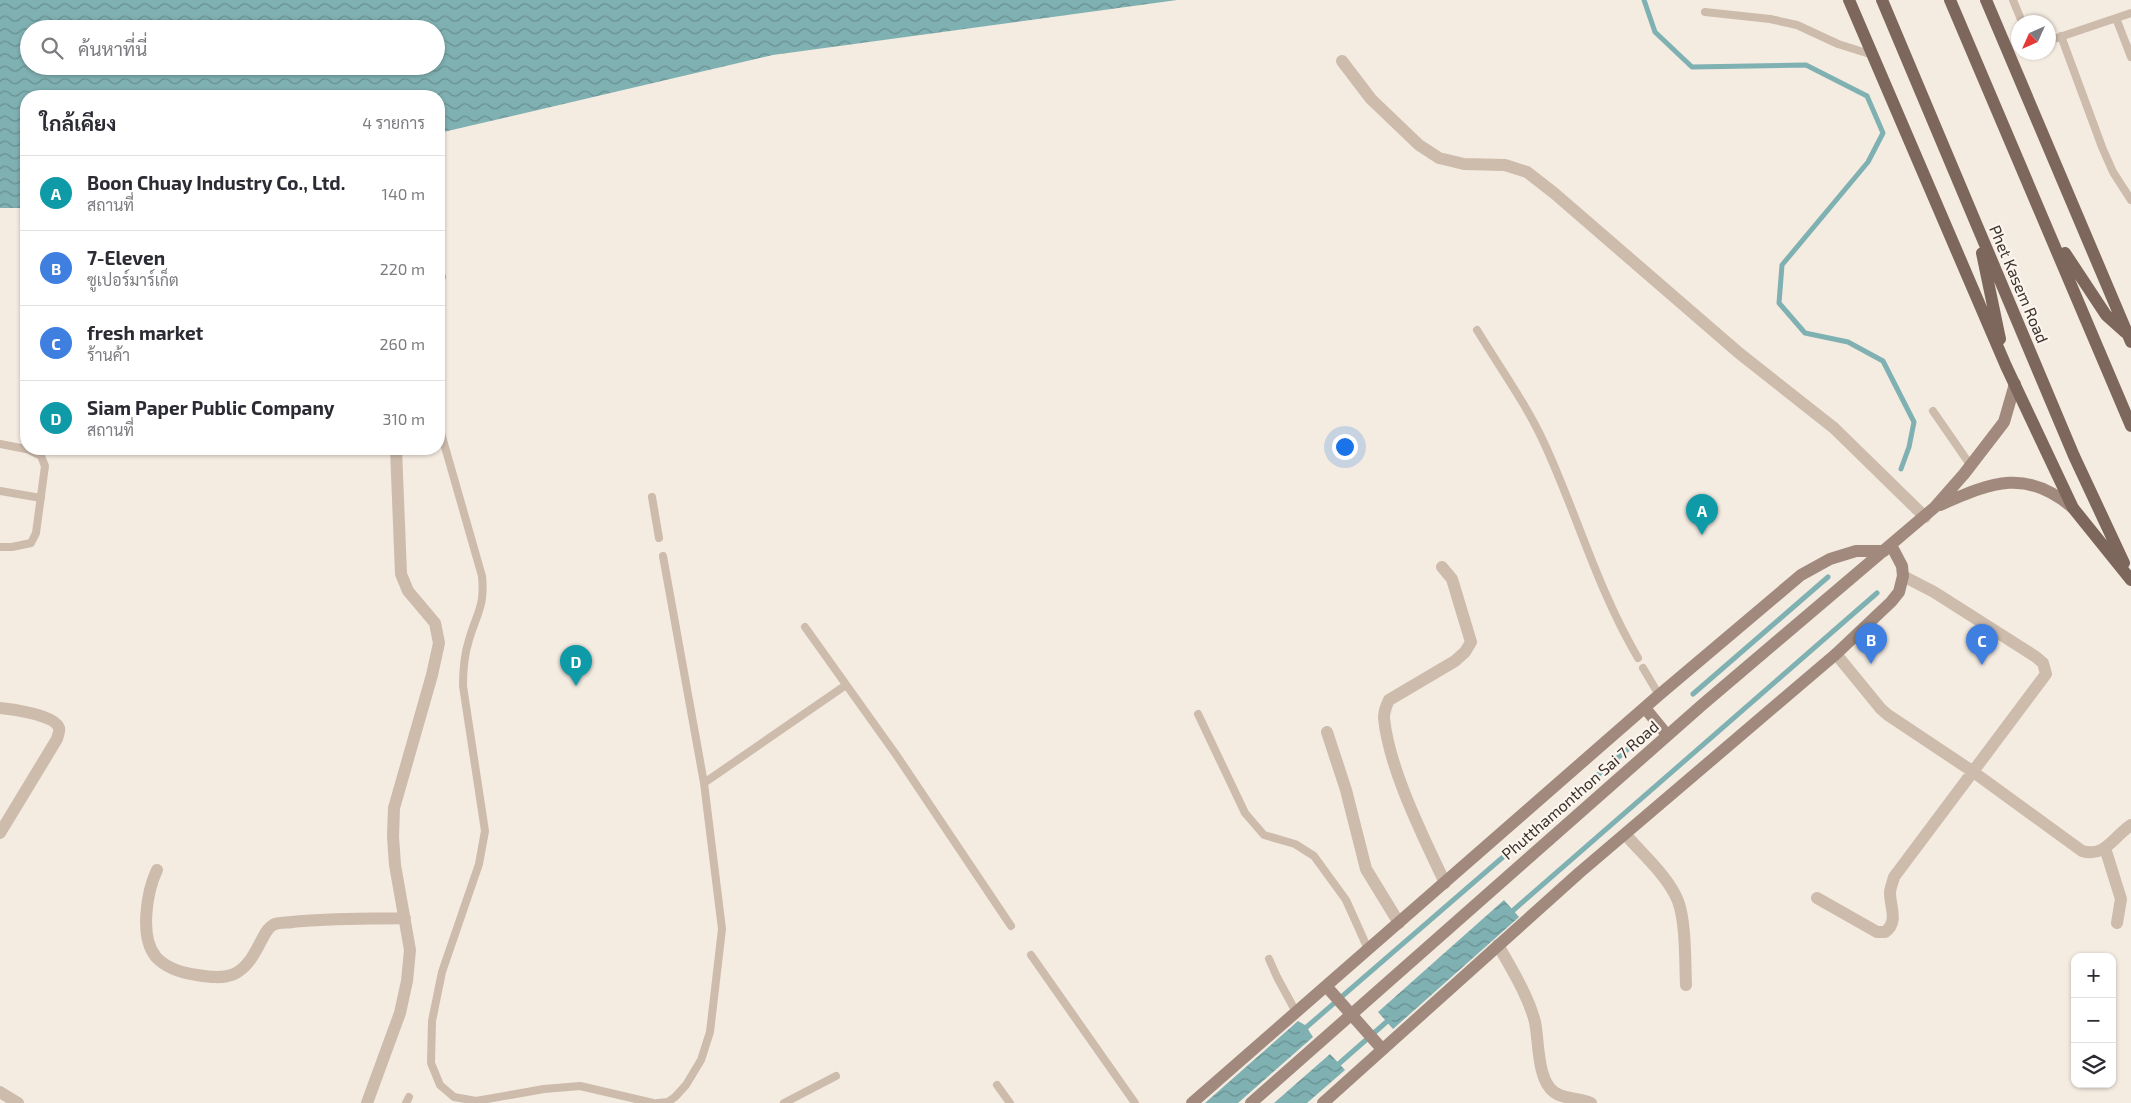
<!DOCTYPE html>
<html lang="th">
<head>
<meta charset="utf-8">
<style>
	:root { --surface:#fff; --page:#f7f7f7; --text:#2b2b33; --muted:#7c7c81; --line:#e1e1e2; --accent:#d93025 }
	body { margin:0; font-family:"Exo 2",Sarabun,sans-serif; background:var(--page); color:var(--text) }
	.controls { position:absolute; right:15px; bottom:15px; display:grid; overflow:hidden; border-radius:10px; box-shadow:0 1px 4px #0004 }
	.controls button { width:45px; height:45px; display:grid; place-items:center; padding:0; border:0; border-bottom:1px solid var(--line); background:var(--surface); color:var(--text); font:25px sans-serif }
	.compass { position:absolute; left:2011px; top:15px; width:45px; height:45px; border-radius:50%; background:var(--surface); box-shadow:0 1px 4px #0004; rotate:225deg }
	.you { position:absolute; left:1344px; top:446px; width:18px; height:18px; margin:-12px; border:4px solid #fff; border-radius:50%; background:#1a73e8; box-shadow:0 0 0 8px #1a73e833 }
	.badge { display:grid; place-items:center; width:32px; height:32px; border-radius:50%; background:var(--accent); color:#fff; font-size:16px; font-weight:700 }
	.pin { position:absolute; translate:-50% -41px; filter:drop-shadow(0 1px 2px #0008) }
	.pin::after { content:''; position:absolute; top:26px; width:18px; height:15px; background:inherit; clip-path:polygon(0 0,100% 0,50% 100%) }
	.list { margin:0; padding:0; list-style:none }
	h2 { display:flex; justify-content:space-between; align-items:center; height:65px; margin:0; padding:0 20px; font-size:21px }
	h2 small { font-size:16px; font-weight:400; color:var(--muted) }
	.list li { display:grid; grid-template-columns:32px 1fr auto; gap:15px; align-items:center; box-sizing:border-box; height:75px; padding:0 20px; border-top:1px solid var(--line) }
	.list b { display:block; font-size:19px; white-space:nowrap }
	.list p { margin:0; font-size:16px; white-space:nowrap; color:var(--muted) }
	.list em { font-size:16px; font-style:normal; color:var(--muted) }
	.icon { flex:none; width:28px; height:28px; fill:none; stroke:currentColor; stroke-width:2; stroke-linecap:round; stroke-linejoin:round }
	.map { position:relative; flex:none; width:2131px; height:1103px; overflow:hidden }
	.search { position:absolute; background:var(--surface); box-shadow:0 1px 4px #0004; left:20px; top:20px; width:425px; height:55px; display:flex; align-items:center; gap:12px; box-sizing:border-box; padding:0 18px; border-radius:28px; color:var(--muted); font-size:19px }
	.panel { position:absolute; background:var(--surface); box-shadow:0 1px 4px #0004; left:20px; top:90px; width:425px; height:365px; border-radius:20px }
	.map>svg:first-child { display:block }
</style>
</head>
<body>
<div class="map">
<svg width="2131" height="1103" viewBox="0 0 2131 1103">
	<defs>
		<pattern id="water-waves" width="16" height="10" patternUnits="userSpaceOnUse" patternTransform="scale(1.25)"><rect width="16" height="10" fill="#7fb0b2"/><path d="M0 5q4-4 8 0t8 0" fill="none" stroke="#699091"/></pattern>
	</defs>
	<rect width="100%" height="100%" fill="#f4ebe1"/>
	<!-- water -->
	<path fill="url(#water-waves)" fill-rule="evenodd" d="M 0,0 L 1177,0 L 773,55 L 439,133 L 439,96 L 26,96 L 26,208 L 0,208 ZM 29,29 L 436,29 L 436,66 L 29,66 Z
		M 1504,900 L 1519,917 L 1393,1029 L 1378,1012 Z
		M 1298,1021 L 1305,1025 L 1313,1037 L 1238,1103 L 1205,1103 Z
		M 1330,1054 L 1345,1070 L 1307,1103 L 1274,1103 Z"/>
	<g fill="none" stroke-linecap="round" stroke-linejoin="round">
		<!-- stream -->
		<path stroke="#7fb0b2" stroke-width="5" d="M 1644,0 L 1655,32 L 1692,67 L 1806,65 L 1867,96 L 1883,133 L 1868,162 L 1782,265 L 1779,303 L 1805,333 L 1848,342 L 1883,361 L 1914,422 L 1909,447 L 1901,469
			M 1693,694 L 1828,577
			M 1509,914 L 1877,593
			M 1302,1031 L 1629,748
			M 1334,1068 L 1392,1017"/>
		<!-- service -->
		<path stroke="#cdbbac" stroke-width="8" d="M 2013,0 L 2022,22
			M 1705,12 L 1770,19 L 1797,25 L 1838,44 L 1873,55
			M 2116,18 L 2131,57
			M 2061,36 L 2102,147 L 2113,172 L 2131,200
			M 2048,41 L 2131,13
			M 439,284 L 442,277
			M 1477,330 C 1500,368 1527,405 1545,445 C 1578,517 1597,588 1638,658
			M 1933,411 L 1971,466
			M 439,426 L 482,576 C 485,607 477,612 469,640 C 464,655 463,670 463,686 L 485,831 L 479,864 L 442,972 L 432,1021 L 431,1063 L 440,1085 L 454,1097 L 476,1101 L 544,1089 L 580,1086 L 653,1103
			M 0,444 L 26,449
			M 0,491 L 41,498
			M 652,497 L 659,538
			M 0,547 L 12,547 L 31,543 L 36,533 L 45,466 L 41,456 L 27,449
			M 663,556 L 704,783 L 846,685
			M 805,627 L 897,756 L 1011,926
			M 1643,668 L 1659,695
			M 1198,714 L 1245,813 L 1264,835 L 1295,844 L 1314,856 L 1346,900 L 1368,949
			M 1031,955 L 1135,1103
			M 1269,959 L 1277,977 L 1296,1012
			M 997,1085 L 1010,1103
			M 406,1103 L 409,1097
			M 658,1103 L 668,1102 L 675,1097 L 686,1085 L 701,1060 L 710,1032 L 722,929 L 704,783
			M 784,1103 L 836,1076"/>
		<!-- minor -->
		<path stroke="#cdbbac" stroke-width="12" d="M 1342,61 L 1371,99 L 1419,145 L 1439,158 L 1464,164 L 1505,165 L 1527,172 L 1554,193 L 1739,353 L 1834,428 L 1925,517
			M 1442,567 L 1452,579 L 1471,642 L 1465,652 L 1455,661 L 1389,700 C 1386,706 1384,712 1384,718 C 1389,769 1423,836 1445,883
			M 1836,654 L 1881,709 L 1888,715 L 1972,771 L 2082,851 C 2105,858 2113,837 2131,825
			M 0,708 C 12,709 55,715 59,728 C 60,731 58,735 57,739 L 0,833
			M 1327,732 L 1346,790 L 1366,869 L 1399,923
			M 1626,835 C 1643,855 1668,876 1678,901 C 1686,922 1685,962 1686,985
			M 2105,848 L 2121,899 L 2117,923
			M 157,870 C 147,891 139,937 156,957 C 167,969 182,973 197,975 C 209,977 223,979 234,974 C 257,963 261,931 273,925 C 278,922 287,923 292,922 C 329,918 368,919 405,918
			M 1817,898 L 1877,932 L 1885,932 C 1899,922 1890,907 1890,893 C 1890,888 1893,882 1894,877 L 2046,674 L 2043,663 L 2036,657 L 1934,592 L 1903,576
			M 1498,945 C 1512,970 1528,995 1535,1022 C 1539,1041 1537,1080 1554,1092 C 1564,1100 1579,1097 1591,1103
			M 367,1103 L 400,1013 L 407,981 L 410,950 L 395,865 L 393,837 L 394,808 L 432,675 L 439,643 L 435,623 L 408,591 L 401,574 L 396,449"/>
		<!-- tertiary -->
		<path stroke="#cdbbac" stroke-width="12" d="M 0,1092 L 18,1103"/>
		<!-- secondary -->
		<path stroke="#a18a7d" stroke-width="12" d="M 1940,505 C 1991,483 2025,467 2073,508
			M 1645,708 L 1667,735
			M 1326,986 L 1382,1049
			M 1192,1103 L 1659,695 L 1801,575 L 1830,559 L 1856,551 L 1884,551
			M 1251,1103 L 1702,705 L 1935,507 L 1964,474 L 2004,422 L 2015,384
			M 1323,1103 L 1579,873 L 1836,654 L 1891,602 L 1899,592 L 1903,576 L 1902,566 L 1891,545"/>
		<!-- primary -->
		<path stroke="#7d675c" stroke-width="12" d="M 1849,0 L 2006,366 L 2073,508 L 2131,580
			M 1882,0 L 2074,456 L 2124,563
			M 1950,0 L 2131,426
			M 1986,0 L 2131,342
			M 1982,253 L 2000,339
			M 2065,253 L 2106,315 L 2125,332"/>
	</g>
	<g text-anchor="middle" stroke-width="4.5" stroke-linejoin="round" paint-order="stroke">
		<!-- street labels -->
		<g font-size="16" fill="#3b302b" stroke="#fbf5ee">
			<text transform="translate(2019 284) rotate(67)" y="6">Phet Kasem Road</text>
			<text transform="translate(1580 790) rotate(-41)" y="6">Phutthamonthon Sai 7 Road</text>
		</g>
	</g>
</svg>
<div class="controls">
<button>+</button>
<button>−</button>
<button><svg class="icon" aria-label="layers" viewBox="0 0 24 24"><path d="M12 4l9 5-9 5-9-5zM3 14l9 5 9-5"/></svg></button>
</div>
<svg class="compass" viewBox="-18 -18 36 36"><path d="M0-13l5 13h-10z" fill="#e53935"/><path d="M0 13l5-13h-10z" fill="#7c7c81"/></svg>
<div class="you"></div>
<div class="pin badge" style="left:1702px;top:535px;background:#0f9aa8">A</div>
<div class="pin badge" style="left:1871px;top:664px;background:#3f7fe0">B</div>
<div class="pin badge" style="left:1982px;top:665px;background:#3f7fe0">C</div>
<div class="pin badge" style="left:576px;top:686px;background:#0f9aa8">D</div>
<div class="search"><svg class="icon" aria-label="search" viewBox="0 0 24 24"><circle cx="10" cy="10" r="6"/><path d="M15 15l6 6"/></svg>ค้นหาที่นี่</div>
<section class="panel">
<h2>ใกล้เคียง<small>4 รายการ</small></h2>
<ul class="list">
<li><span class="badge" style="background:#0f9aa8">A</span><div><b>Boon Chuay Industry Co., Ltd.</b><p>สถานที่</p></div><em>140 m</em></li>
<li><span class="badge" style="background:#3f7fe0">B</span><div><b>7-Eleven</b><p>ซูเปอร์มาร์เก็ต</p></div><em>220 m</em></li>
<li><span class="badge" style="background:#3f7fe0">C</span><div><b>fresh market</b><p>ร้านค้า</p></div><em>260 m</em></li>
<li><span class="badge" style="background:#0f9aa8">D</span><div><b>Siam Paper Public Company</b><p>สถานที่</p></div><em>310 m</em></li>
</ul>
</section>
</div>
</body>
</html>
